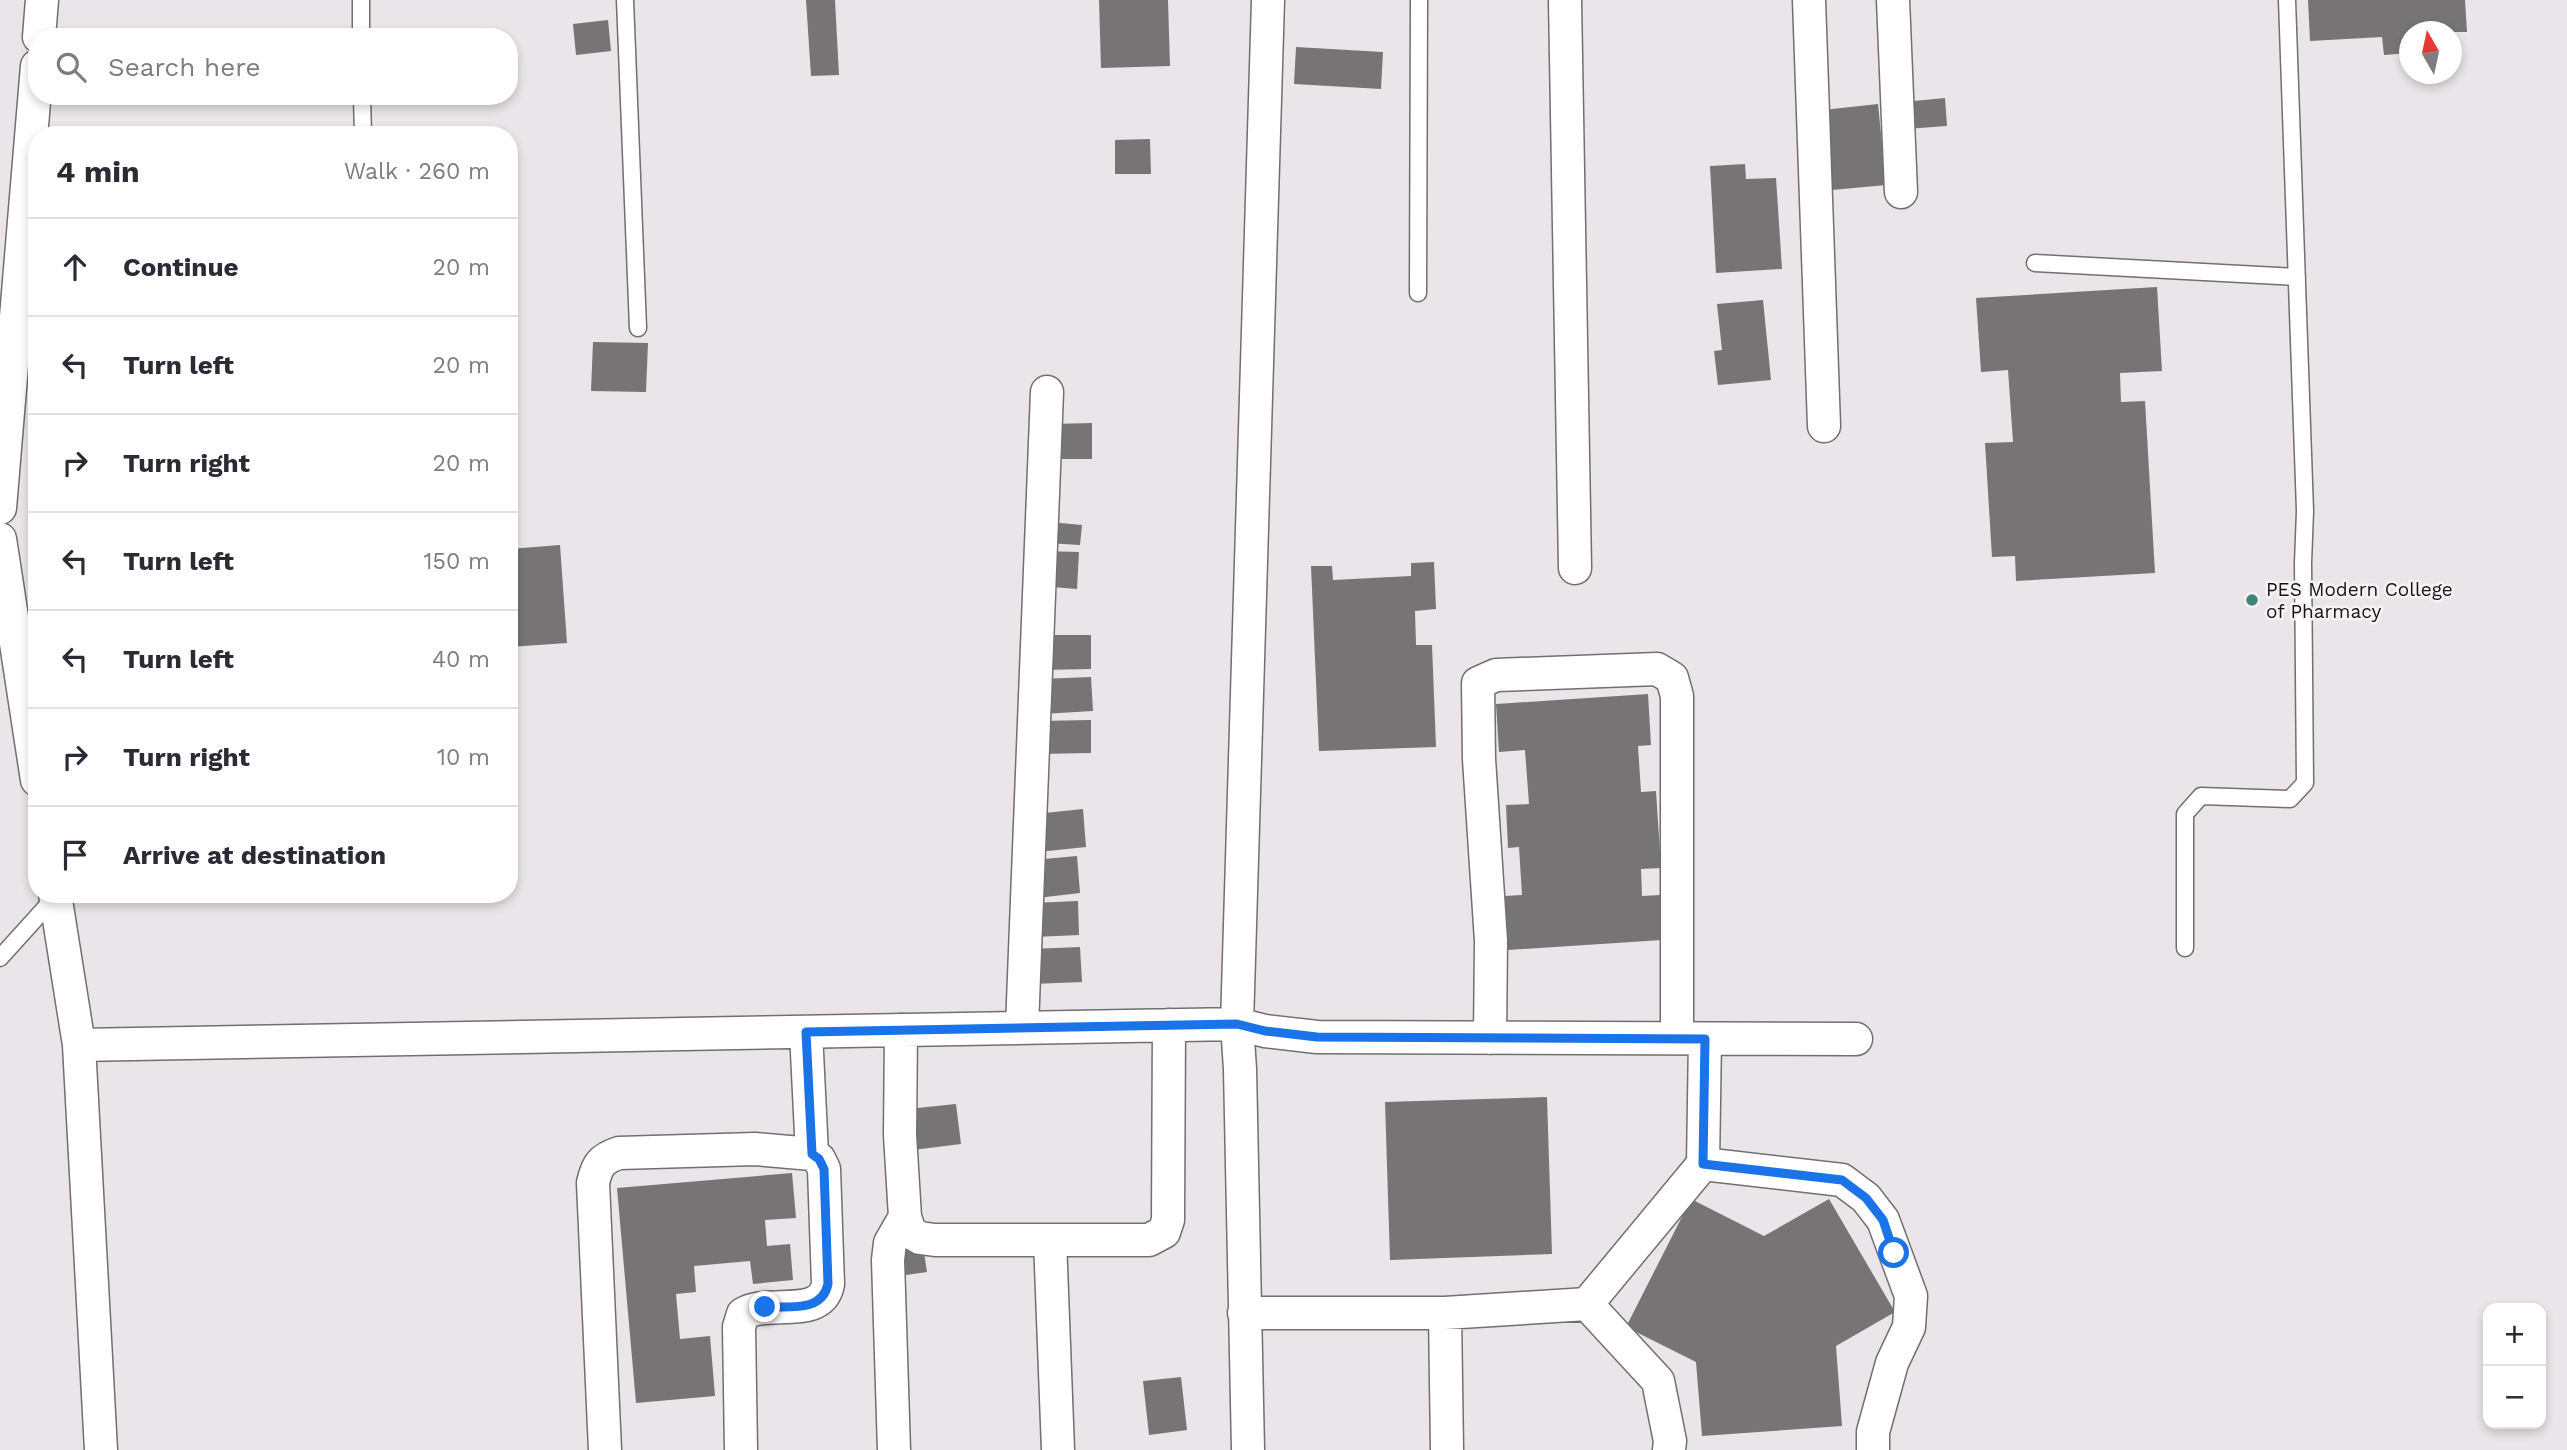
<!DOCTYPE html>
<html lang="en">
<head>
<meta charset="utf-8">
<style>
	:root { --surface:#fff; --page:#f7f7f7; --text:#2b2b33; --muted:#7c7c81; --line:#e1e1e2 }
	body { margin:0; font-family:"Work Sans",sans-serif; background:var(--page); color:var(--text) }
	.controls { position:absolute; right:21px; bottom:21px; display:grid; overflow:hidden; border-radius:14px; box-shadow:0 4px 10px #0003 }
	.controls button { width:63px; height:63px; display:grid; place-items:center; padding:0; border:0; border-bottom:2px solid var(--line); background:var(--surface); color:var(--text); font:35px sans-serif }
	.compass { position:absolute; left:2399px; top:21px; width:63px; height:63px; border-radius:50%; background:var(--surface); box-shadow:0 4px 10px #0003; rotate:351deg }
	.stop { position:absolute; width:21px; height:21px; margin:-16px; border:5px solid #1a73e8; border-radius:50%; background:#fff }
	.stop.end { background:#1a73e8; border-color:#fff; box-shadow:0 2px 7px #0008 }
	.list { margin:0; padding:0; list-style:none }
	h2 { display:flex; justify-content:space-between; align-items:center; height:91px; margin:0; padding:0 28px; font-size:30px }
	h2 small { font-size:23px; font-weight:400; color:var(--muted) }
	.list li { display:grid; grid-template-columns:46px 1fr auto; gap:21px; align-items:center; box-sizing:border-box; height:98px; padding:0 28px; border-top:2px solid var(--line) }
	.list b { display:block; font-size:26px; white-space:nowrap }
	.list em { font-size:23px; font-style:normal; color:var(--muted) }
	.icon { flex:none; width:38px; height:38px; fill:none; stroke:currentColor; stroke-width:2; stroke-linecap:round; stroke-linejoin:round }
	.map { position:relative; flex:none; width:2567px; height:1450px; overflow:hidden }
	.search { position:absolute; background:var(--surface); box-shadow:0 4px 10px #0003; left:28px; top:28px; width:490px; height:77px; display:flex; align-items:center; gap:18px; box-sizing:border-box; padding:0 24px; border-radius:28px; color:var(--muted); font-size:26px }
	.panel { position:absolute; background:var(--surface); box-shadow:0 4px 10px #0003; left:28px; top:126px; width:490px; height:777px; border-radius:28px }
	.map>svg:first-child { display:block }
</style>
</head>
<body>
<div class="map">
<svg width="2567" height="1450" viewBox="0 0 2567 1450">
	<rect width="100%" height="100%" fill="#e9e5e8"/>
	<!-- building -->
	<path fill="#777476" d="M 806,0 L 835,0 L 839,75 L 811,76 Z
		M 1099,0 L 1168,0 L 1170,66 L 1101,68 Z
		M 2308,0 L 2465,0 L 2467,32 L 2410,32 L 2410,53 L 2384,55 L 2382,37 L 2310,41 Z
		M 608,20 L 611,51 L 576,55 L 573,24 Z
		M 1296,47 L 1383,52 L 1381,89 L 1294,84 Z
		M 1945,98 L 1947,126 L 1906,129 L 1903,102 Z
		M 1878,104 L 1886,185 L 1832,190 L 1823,110 Z
		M 1150,139 L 1151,174 L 1115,174 L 1115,140 Z
		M 1745,164 L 1746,179 L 1776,178 L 1782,269 L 1716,273 L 1710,166 Z
		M 2157,287 L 2162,371 L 2120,373 L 2121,402 L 2145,401 L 2155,573 L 2016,581 L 2015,556 L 1992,557 L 1985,443 L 2013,442 L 2008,370 L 1981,372 L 1976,298 Z
		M 1763,300 L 1771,380 L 1718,385 L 1714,351 L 1722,350 L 1717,304 Z
		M 593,342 L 648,343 L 646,392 L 591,391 Z
		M 1092,423 L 1092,459 L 1053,459 L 1052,424 Z
		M 1049,522 L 1082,525 L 1080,545 L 1047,543 Z
		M 560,545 L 567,643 L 509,647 L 509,549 Z
		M 1041,551 L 1079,552 L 1077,589 L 1039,586 Z
		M 1434,562 L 1436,609 L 1415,611 L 1416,645 L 1432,645 L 1436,747 L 1319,751 L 1311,566 L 1332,566 L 1333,580 L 1411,576 L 1411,563 Z
		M 1041,635 L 1091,635 L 1091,669 L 1041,670 Z
		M 1091,677 L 1093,711 L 1042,714 L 1040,679 Z
		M 1648,694 L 1651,745 L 1638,746 L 1641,792 L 1656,791 L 1661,868 L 1641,869 L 1642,896 L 1660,895 L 1662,940 L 1508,950 L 1504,896 L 1522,895 L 1519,847 L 1508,848 L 1506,805 L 1529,804 L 1525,750 L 1499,752 L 1496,704 Z
		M 1091,720 L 1091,753 L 1039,754 L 1038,721 Z
		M 1083,809 L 1086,847 L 1038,852 L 1035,814 Z
		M 1077,856 L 1080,893 L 1037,898 L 1033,860 Z
		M 1078,901 L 1079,935 L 1034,937 L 1032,903 Z
		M 1080,947 L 1082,982 L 1032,984 L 1030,949 Z
		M 1547,1097 L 1552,1254 L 1390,1260 L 1385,1102 Z
		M 956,1104 L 961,1144 L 913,1150 L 908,1109 Z
		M 792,1173 L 796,1218 L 765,1220 L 767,1246 L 790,1244 L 793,1280 L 753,1284 L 750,1261 L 694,1266 L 696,1292 L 676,1294 L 680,1339 L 710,1336 L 715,1396 L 636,1403 L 617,1188 Z
		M 1691,1199 L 1764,1236 L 1829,1199 L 1895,1312 L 1836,1346 L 1842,1426 L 1702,1436 L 1696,1362 L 1626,1327 Z
		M 923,1246 L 927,1272 L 899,1276 L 895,1251 Z
		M 1181,1377 L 1187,1430 L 1149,1435 L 1143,1381 Z"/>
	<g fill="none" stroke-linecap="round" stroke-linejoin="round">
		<!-- lane casing -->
		<g stroke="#716f71" stroke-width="19">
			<path id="lane" d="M 361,0 L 361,37
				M 625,0 L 638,328
				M 362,96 L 363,135
				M 2035,263 L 2297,277
				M 1418,293 L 1419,0
				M 2185,948 L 2185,814 L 2201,796 L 2290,799 L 2305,783 L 2303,563 L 2305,511 L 2287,0
				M 0,958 L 55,897"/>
		</g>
		<!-- street casing -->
		<g stroke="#716f71" stroke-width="35">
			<path id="street" d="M 1565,0 L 1575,568
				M 1809,0 L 1824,426
				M 1893,0 L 1901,192
				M 39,37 L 42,0
				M 0,508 L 37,66
				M 0,539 L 37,780
				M 55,894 L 79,1045 L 101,1450
				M 1022,1027 L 1047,392
				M 901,1030 L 900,1135 L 905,1217 L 910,1232 L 920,1238 L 935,1240 L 1149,1240 L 1164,1232 L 1168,1220 L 1169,1025
				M 806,1032 L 812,1154
				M 1490,1038 L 1491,941 L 1479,759 L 1478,683 L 1496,675 L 1657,669 L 1672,678 L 1677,696 L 1677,1038
				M 79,1045 L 1237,1024 L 1265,1031 L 1317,1037 L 1856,1039
				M 1703,1164 L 1842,1180 L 1866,1198 L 1883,1220 L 1911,1296 L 1909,1327 L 1892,1363 L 1873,1432 L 1873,1450
				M 1050,1240 L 1058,1450
				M 1587,1304 L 1658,1381 L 1670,1441 L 1669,1450
				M 1244,1313 L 1445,1313 L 1587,1304 L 1703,1164 L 1705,1039
				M 1445,1313 L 1447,1450
				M 605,1450 L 593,1183 C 597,1165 601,1159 619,1153 L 755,1149 L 812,1154 L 819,1159 L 824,1169 L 828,1284 C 821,1321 768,1298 743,1314 L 739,1327 L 741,1450
				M 894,1450 L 888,1260 L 890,1243 L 905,1217
				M 1248,1450 L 1240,1069 L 1237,1024 L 1268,0"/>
		</g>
		<!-- lane -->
		<use href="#lane" stroke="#fff" stroke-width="16"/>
		<!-- street -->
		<use href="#street" stroke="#fff" stroke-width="32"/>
	</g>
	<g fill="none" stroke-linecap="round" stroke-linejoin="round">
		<!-- route -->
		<path stroke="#1a73e8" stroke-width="9" d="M 765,1307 C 788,1306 822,1313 828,1284 L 824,1169 L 819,1159 L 812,1154 L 806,1032 L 1237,1024 L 1265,1031 L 1317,1037 L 1705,1039 L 1703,1164 L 1842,1180 L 1866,1198 L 1883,1220 L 1894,1253"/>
	</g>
	<!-- markers -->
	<circle fill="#428578" stroke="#f6f3f6" stroke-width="2.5" cx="2252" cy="600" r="7"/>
	<g text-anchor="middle" stroke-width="5" stroke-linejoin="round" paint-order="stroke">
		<!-- poi labels -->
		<g font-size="19" fill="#151415" stroke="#f6f3f6" text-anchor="start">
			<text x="2266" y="596">PES Modern College<tspan x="2266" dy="22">of Pharmacy</tspan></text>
		</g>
	</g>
</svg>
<div class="controls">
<button>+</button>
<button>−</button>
</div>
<svg class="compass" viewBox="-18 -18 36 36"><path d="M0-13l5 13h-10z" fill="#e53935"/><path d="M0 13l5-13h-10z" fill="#7c7c81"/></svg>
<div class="stop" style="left:1894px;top:1253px"></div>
<div class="stop end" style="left:765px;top:1307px"></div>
<div class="search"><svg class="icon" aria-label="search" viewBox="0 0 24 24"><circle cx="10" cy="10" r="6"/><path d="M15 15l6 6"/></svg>Search here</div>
<section class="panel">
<h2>4 min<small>Walk · 260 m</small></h2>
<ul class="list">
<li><svg class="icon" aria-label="ahead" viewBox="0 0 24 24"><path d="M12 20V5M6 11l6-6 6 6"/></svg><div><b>Continue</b></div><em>20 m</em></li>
<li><svg class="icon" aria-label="left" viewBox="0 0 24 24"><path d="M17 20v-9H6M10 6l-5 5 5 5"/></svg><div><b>Turn left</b></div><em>20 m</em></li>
<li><svg class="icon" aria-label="right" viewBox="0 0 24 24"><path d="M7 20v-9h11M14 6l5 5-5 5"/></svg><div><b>Turn right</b></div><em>20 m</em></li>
<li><svg class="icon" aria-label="left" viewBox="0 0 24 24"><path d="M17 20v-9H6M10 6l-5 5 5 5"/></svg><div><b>Turn left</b></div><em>150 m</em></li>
<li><svg class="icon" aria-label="left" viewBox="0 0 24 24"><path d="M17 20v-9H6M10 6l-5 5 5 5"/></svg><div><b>Turn left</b></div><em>40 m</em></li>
<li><svg class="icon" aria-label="right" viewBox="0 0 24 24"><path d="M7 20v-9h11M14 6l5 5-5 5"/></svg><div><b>Turn right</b></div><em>10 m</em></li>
<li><svg class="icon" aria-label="arrive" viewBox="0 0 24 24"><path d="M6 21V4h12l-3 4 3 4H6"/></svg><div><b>Arrive at destination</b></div></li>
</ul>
</section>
</div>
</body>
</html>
